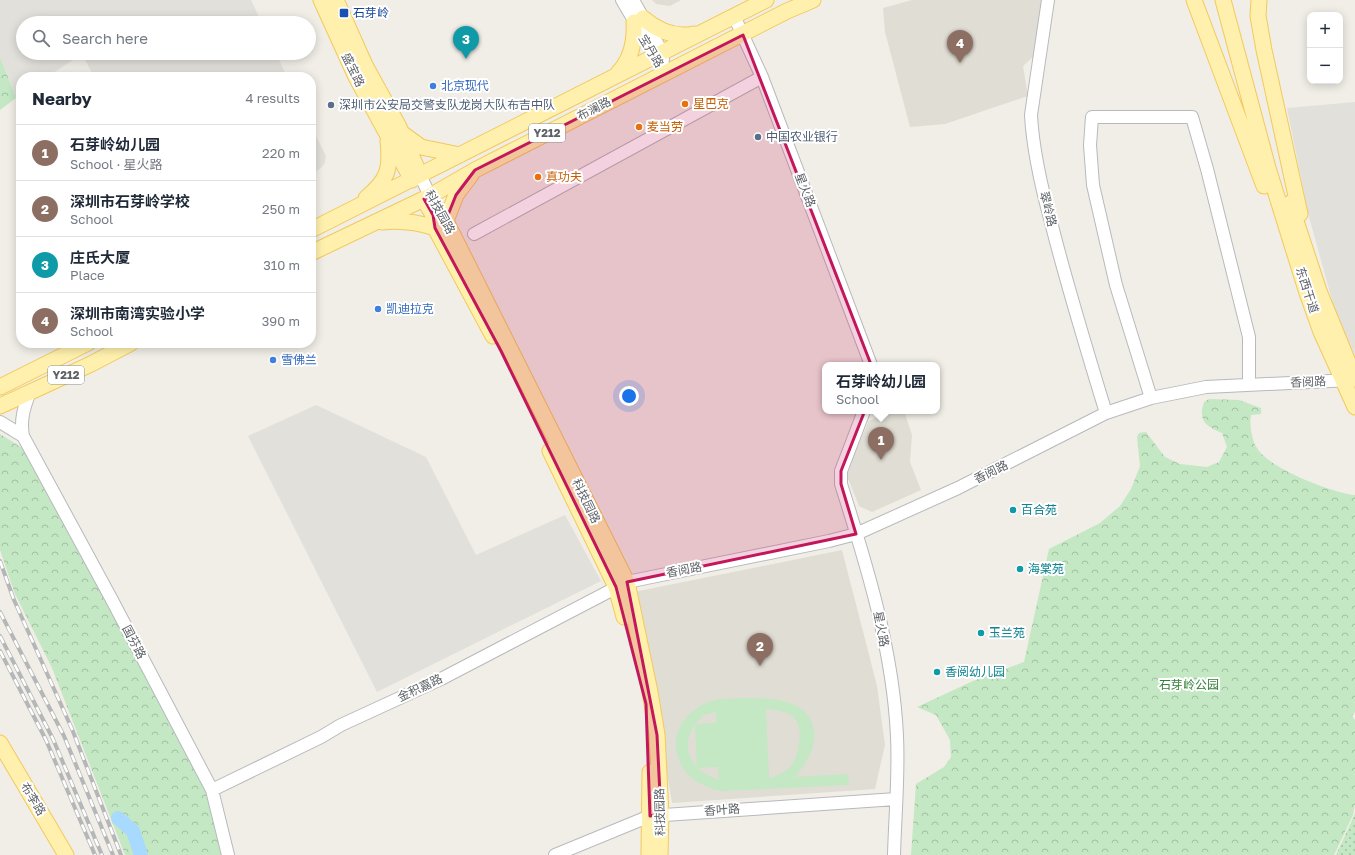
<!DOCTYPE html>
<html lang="en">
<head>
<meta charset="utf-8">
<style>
	:root { --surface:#fff; --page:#f6f6f7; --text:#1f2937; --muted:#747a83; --line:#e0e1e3; --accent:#0b8043 }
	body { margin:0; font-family:"Golos Text","Noto Sans SC",sans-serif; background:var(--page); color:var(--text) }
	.controls { position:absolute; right:12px; top:12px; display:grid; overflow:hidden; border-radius:8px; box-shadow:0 2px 10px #0003 }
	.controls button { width:36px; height:36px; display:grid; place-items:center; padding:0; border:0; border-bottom:1px solid var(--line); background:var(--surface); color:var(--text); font:20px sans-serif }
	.you { position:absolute; left:629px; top:396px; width:14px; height:14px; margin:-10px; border:3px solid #fff; border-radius:50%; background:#1a73e8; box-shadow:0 0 0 6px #1a73e833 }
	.badge { display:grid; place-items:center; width:26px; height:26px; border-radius:50%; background:var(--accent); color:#fff; font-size:13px; font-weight:700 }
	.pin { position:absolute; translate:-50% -33px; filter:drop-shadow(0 1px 2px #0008) }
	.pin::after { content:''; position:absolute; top:21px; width:14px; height:12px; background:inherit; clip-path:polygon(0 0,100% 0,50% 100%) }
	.popup { position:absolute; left:822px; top:362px; width:118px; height:52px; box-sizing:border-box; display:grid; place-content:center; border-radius:8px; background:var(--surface); filter:drop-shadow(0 1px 3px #0005); font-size:13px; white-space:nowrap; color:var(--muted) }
	.popup b { font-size:15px; color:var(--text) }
	.popup::after { content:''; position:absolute; left:50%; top:100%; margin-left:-8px; border:8px solid transparent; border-top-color:var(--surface) }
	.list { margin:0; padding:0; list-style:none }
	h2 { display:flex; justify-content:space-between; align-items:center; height:52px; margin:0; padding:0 16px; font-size:17px }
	h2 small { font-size:13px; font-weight:400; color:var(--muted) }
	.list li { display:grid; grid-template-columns:26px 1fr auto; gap:12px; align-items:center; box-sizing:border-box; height:56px; padding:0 16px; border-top:1px solid var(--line) }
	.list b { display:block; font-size:15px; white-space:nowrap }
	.list p { margin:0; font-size:13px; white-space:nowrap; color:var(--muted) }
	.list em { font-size:13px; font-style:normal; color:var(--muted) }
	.icon { flex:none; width:22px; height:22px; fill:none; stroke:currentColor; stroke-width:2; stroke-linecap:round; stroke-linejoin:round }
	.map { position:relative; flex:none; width:1355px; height:855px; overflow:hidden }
	.search { position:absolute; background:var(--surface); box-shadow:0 2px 10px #0003; left:16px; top:16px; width:300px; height:44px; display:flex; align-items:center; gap:10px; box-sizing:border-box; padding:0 14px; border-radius:22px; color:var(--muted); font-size:15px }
	.panel { position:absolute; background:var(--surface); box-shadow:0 2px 10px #0003; left:16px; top:72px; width:300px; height:276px; border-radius:16px }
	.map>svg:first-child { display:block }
</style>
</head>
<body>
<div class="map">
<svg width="1355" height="855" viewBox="0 0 1355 855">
	<defs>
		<pattern id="grass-dots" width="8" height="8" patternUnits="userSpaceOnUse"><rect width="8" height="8" fill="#c3e8c3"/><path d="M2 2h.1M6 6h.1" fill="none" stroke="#a2bfa2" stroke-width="1.8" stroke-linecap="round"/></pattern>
		<pattern id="forest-crowns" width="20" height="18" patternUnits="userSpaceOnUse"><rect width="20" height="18" fill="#c3e8c3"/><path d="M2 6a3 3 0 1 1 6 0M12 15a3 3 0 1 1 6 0" fill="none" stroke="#a2bfa2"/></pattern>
	</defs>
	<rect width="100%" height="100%" fill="#f0eee6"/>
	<!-- industrial -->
	<path fill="#e2e0db" d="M 0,0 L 251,0 L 262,23 L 23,23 L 23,53 L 276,53 L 287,77 L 94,77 L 82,54 L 47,77 L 21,77 L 21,94 L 16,98 L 0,57 Z
		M 1355,102 L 1355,355 L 1337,318 L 1308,213 L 1287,108 Z
		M 311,126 L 326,156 L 325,163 L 320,169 L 311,174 Z
		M 316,405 L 426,457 L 476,555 L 565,515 L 601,581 L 377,692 L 248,436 Z"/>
	<!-- education -->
	<path fill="#e0ddd4" d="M 652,0 L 681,0 L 670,6 L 656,4 Z
		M 912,0 L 1042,0 L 1041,22 L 1036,54 L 1023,66 L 1028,96 L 945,124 L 910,127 L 885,32 L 883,8 Z
		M 889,411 L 904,411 L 912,435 L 910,462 L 921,490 L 872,512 L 859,506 L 847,476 L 852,458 L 869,421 Z
		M 842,550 L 877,686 L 885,745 L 875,789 L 672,803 L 654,692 L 634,592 Z"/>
	<!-- grass -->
	<path fill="url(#grass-dots)" d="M 1355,813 L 1355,855 L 1336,855 L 1354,816 Z"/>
	<!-- forest -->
	<path fill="url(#forest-crowns)" d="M 0,57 L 16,98 L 0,110 Z
		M 1209,399 L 1239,400 L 1261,408 L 1261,414 L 1251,415 C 1249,424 1252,441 1257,448 C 1268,468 1333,493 1355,495 L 1355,712 L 1352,716 L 1355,720 L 1355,804 L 1353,815 L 1334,855 L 911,855 L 916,784 L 944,767 L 951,757 L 950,740 L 936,715 L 917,707 L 973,681 L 1024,662 L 1049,549 L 1100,523 L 1120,506 L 1131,489 L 1140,466 L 1137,437 L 1139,433 L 1146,432 L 1165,457 L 1180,464 L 1207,467 L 1219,462 L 1227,447 L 1222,433 C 1205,426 1198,421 1204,402 Z
		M 0,434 L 24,449 L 37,470 L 204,786 L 221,855 L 125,855 L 52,668 L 15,594 L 0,550 Z"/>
	<!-- garden -->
	<path fill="#c3e8c3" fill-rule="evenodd" d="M 740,698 C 766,698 809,697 814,730 C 816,750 806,763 795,777 L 848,774 L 849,785 L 722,791 C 670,783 658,725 706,703 C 716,698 729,699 740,698 ZM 769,709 C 778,711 789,711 795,719 C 804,729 799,755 791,766 C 785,772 777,776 769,778 L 766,710 ZM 716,712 L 716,723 L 695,724 L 704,715 ZM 695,724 L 697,768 L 718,767 L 719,780 C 693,771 678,750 695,724 Z"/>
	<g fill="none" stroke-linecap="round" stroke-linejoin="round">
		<!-- river -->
		<path stroke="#a8d9ff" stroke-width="14" d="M 118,818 L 133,831 L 141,855"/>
		<!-- minor casing -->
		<g stroke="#b7b9bd" stroke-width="14">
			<path id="minor" d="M 622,0 L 665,73
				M 633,0 L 662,52 L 663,60
				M 1048,0 L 1031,115 C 1033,153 1042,190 1052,226 C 1068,289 1087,351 1106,413
				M 734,16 L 762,77 L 871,365
				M 420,175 L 430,196
				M 474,234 L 762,77
				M 30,392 C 24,407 20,420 23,436 L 112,600 L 212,790 L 228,855
				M 1151,398 L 1116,285 L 1093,185 L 1090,145 L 1092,117 L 1192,117 L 1207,169 L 1249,337 L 1249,384
				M 864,411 L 841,471 L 841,484 C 867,566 893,650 897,736 C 899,776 895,816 894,855
				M 0,422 L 23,436
				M 212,790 L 321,737 L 341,725 L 441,679 L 627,582 L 829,541 L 856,534 L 958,488 L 1106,413 L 1151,398 L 1206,387 L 1351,380
				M 555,855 L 650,816 L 896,799"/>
		</g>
		<!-- major casing -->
		<g stroke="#f3c95c" stroke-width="17">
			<path id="major" d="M 321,0 L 356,77 L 412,180
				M 336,0 L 365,65 L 398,125 L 420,175
				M 1194,0 L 1264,186
				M 1223,0 L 1268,168 L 1307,293 L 1321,332 L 1355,407
				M 1259,0 L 1258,16 L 1264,50 L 1300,214
				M 643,18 C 658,31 674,38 694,34
				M 618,73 C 632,59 635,41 634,22
				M 403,134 L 421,147 L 460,155
				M 430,196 L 438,211 L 446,221 L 627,582 L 650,692 L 657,735 L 661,814 L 660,855
				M 366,198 C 388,180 391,169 388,141
				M 1290,203 L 1319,291 L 1355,379
				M 427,205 L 433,215 L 435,228 L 493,336
				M 446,221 L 456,195 L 471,175
				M 382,222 C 401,220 417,222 435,228
				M 311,230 L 766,0
				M 311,253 L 430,196 L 475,170 L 787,11 L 813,0
				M 0,387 L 88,343
				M 0,406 L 91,364 L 131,343
				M 550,451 L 616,587 L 624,617
				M 0,743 L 66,855
				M 649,855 L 650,772"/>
		</g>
		<!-- minor -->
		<use href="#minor" stroke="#fff" stroke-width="12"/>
		<!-- major -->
		<use href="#major" stroke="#fff1ad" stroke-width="15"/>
		<!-- rail casing -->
		<g stroke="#b5b6b7" stroke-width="4">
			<path id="rail" d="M 0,561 L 14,600 L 72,729 L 121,855
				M 0,612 L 64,736 L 113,855
				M 0,636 L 53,739 L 102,855
				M 0,651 L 46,740 L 95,855"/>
		</g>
		<!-- rail -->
		<use href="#rail" stroke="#fff" stroke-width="2.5" stroke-dasharray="8" stroke-linecap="butt"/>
	</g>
	<!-- marked area -->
	<path fill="#c2185b" fill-opacity="0.2" stroke="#c2185b" stroke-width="3" stroke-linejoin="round" d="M 743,35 L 870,362 L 874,376 L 873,390 L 841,471 L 841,484 L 856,534 L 627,582 L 657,735 L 661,814 L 650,816 L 646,704 L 616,587 L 501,351 L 435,228 L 433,215 L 424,199 L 430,196 L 444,225 L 456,195 L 475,170 Z"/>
	<!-- markers -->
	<rect fill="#1a4fb4" stroke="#fff" stroke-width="1.5" x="339" y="8" width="10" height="10" rx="2"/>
	<g fill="#3f7fe0" stroke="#fff" stroke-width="1.5">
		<circle cx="433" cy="86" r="4"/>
		<circle cx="378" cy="309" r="4"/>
		<circle cx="273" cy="360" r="4"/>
	</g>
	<g fill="#e8710a" stroke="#fff" stroke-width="1.5">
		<circle cx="685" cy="104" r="4"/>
		<circle cx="639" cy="127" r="4"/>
		<circle cx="538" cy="177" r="4"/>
	</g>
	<g fill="#5c6f8a" stroke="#fff" stroke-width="1.5">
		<circle cx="331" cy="105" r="4"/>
		<circle cx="758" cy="137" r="4"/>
	</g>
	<g fill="#0f9aa8" stroke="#fff" stroke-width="1.5">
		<circle cx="1013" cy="510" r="4"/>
		<circle cx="1020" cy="569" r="4"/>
		<circle cx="981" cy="633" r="4"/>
		<circle cx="937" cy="672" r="4"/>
	</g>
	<g text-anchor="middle" stroke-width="4" stroke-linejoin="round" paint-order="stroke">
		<!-- shield labels -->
		<g fill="#fff" stroke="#8e9195" stroke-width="1">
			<rect x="529" y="124" width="36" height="18" rx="3"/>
			<rect x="48" y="366" width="36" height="18" rx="3"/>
		</g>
		<g font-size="11" font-weight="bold" fill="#5e6267">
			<text x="547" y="137">Y212</text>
			<text x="66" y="379">Y212</text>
		</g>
		<!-- transit labels -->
		<g font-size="12" fill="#164399" stroke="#fff" text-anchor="start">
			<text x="353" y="17">石芽岭</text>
		</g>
		<!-- street labels -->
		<g font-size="12" fill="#5e6267" stroke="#fff">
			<text transform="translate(651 51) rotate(59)" y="4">宝丹路</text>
			<text transform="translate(353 70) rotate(64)" y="4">盛宝路</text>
			<text transform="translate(594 109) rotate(-27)" y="4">布澜路</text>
			<text transform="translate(805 190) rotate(69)" y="4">星火路</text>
			<text transform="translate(1048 209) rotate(76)" y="4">翠岭路</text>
			<text transform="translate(440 212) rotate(61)" y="4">科技园路</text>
			<text transform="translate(1307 290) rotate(72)" y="4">东西干道</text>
			<text transform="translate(1308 382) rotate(-2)" y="4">香阅路</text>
			<text transform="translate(991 472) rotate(-26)" y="4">香阅路</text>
			<text transform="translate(586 501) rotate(64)" y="4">科技园路</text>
			<text transform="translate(684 570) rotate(-11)" y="4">香阅路</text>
			<text transform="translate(881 629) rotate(79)" y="4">星火路</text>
			<text transform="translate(134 642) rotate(62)" y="4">国芬路</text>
			<text transform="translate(420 688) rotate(-25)" y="4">金积嘉路</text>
			<text transform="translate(33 799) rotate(59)" y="4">布李路</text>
			<text transform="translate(722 810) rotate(-4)" y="4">香叶路</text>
			<text transform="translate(660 812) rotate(-91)" y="4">科技园路</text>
		</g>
		<!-- shop labels -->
		<g font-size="12" fill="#366cbe" stroke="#fff" text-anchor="start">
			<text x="441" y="90">北京现代</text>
			<text x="386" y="313">凯迪拉克</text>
			<text x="281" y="364">雪佛兰</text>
		</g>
		<!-- food labels -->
		<g font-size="12" fill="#c56008" stroke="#fff" text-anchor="start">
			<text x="693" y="108">星巴克</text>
			<text x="647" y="131">麦当劳</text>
			<text x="546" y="181">真功夫</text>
		</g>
		<!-- service labels -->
		<g font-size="12" fill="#4e5e75" stroke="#fff" text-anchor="start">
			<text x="339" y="109">深圳市公安局交警支队龙岗大队布吉中队</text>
			<text x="766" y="141">中国农业银行</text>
		</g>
		<!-- culture labels -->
		<g font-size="12" fill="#0d838f" stroke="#fff" text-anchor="start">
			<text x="1021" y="514">百合苑</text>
			<text x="1028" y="573">海棠苑</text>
			<text x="989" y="637">玉兰苑</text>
			<text x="945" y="676">香阅幼儿园</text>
		</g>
		<!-- park labels -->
		<g font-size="12" fill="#328136" stroke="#fff">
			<text x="1189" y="689">石芽岭公园</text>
		</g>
	</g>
</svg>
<div class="controls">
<button>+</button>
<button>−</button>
</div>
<div class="you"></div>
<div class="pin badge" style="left:881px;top:460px;background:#8d6e63">1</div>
<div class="popup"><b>石芽岭幼儿园</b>School</div>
<div class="pin badge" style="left:760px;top:666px;background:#8d6e63">2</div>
<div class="pin badge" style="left:466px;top:59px;background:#0f9aa8">3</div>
<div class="pin badge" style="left:960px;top:63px;background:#8d6e63">4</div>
<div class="search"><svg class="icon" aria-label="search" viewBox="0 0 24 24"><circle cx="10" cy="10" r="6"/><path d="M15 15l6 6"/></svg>Search here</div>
<section class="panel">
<h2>Nearby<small>4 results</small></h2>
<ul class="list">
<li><span class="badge" style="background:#8d6e63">1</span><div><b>石芽岭幼儿园</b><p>School · 星火路</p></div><em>220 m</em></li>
<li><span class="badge" style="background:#8d6e63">2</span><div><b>深圳市石芽岭学校</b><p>School</p></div><em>250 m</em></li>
<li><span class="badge" style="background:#0f9aa8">3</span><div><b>庄氏大厦</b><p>Place</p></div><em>310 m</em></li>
<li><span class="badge" style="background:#8d6e63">4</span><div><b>深圳市南湾实验小学</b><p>School</p></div><em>390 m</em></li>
</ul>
</section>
</div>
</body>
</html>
